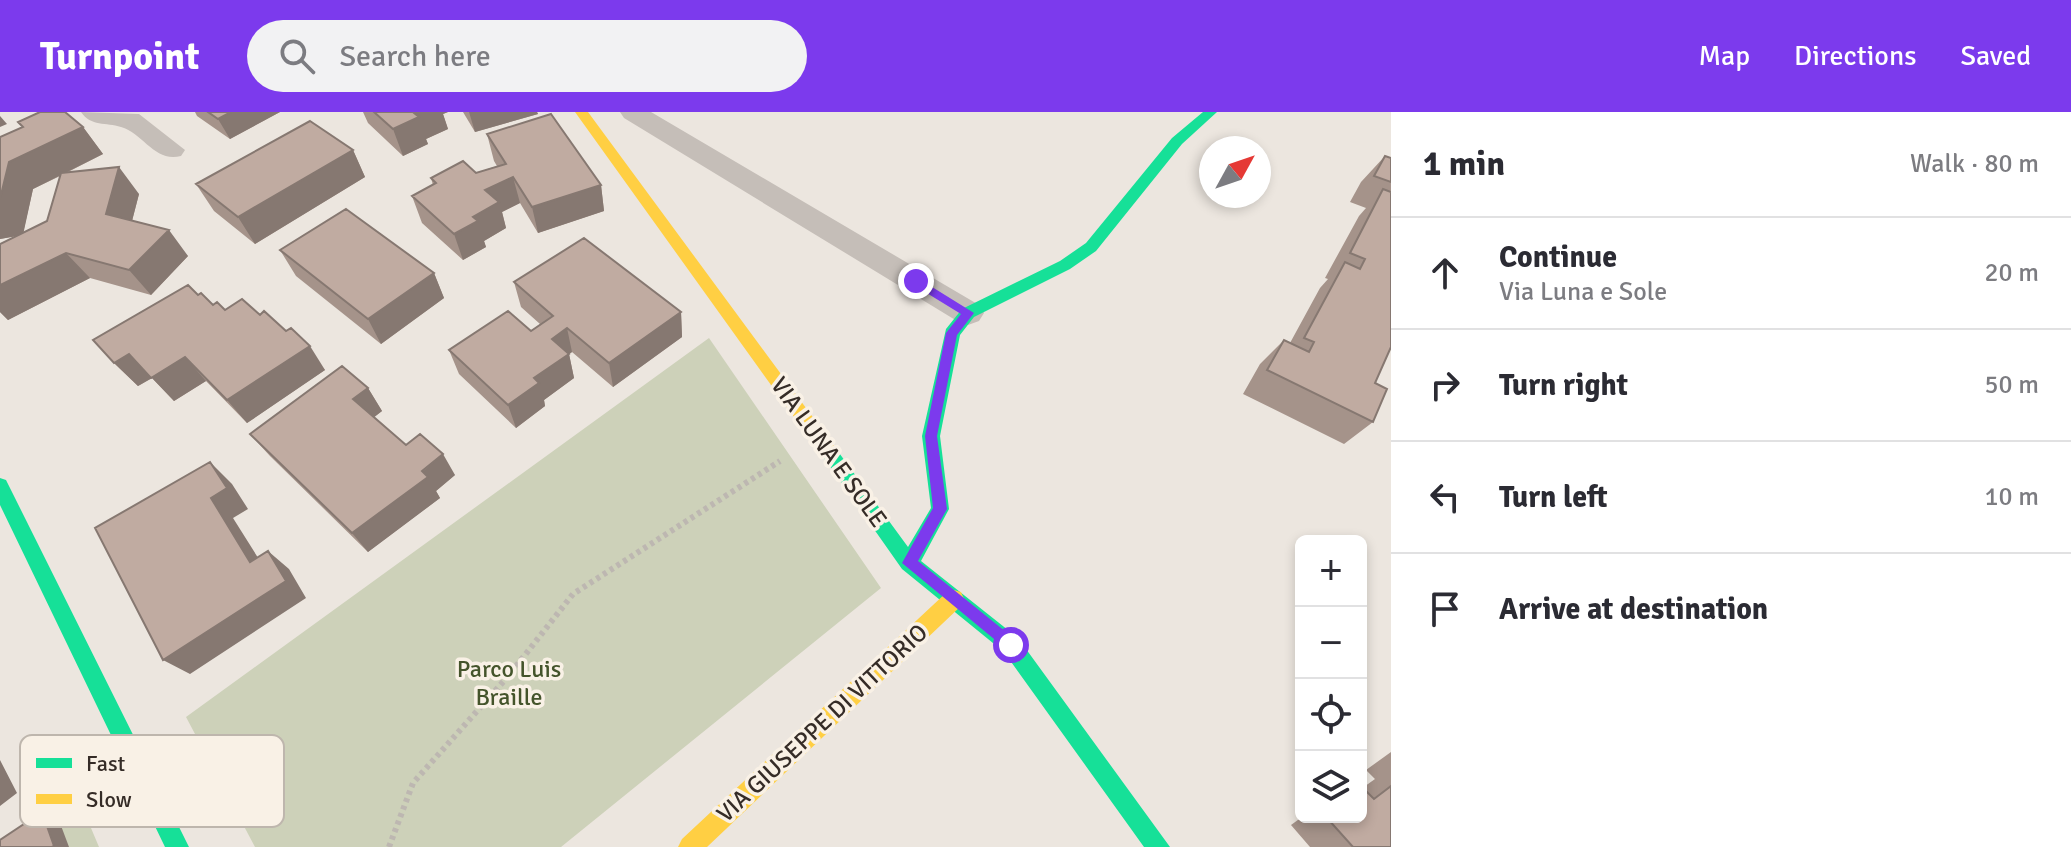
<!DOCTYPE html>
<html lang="en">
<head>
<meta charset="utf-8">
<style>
	:root { --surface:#fff; --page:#f2f2f3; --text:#2b2b33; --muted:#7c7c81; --line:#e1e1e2; --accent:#7c3aed }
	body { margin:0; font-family:Signika,sans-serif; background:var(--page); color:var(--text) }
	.controls { position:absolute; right:24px; bottom:24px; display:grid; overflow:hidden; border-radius:12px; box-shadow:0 4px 12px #0003 }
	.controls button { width:72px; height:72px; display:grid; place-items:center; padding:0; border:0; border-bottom:2px solid var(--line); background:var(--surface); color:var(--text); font:40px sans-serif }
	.compass { position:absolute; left:1199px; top:24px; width:72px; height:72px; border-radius:50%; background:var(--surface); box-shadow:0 4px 12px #0003; rotate:50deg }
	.stop { position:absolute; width:24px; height:24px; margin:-18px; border:6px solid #7c3aed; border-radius:50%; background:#fff }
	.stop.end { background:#7c3aed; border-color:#fff; box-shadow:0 2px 8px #0008 }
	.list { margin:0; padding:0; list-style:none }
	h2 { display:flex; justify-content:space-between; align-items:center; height:104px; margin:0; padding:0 32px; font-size:34px }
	h2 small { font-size:26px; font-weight:400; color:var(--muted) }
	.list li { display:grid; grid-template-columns:52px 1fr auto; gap:24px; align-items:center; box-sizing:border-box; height:112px; padding:0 32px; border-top:2px solid var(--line) }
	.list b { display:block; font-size:30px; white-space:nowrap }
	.list p { margin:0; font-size:26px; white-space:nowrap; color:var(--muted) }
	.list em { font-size:26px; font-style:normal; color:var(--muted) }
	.icon { flex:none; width:44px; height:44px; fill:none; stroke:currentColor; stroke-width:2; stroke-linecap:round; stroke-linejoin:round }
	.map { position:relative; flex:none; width:1391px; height:735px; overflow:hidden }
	header { display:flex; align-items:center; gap:48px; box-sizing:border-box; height:112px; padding:0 40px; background:var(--accent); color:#fff }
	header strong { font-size:38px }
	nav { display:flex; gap:44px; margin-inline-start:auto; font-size:28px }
	.search { width:560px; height:72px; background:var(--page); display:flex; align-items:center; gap:20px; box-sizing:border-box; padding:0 28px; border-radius:44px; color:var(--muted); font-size:30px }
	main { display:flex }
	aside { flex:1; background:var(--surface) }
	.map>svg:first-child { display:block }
</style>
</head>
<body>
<header>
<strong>Turnpoint</strong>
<div class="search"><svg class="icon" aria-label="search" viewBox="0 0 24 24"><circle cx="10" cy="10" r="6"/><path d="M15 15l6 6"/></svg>Search here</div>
<nav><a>Map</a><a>Directions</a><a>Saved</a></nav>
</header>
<main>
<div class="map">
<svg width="1391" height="735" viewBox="0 0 1391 735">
	<rect width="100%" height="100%" fill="#ece6df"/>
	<!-- green -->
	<path fill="#cdd1b9" d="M 709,226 L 881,476 L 561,735 L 255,735 L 186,605 Z
		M 75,678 L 99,735 L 3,735 Z"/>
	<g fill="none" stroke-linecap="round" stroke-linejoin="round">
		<!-- path -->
		<path stroke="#bdb7b1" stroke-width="6" stroke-dasharray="4 4" stroke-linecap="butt" d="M 389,735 L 413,671 L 510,562 L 573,482 L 780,349"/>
		<!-- street -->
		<path fill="#c5beb8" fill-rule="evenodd" d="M 81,0 L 139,2 L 185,38 L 181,44 C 155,51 144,22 121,15 C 106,10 91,15 81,0 Z
			M 620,0 L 651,0 L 979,193 L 984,201 L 979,209 L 968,213 L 957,209 L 624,6 Z"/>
		<!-- fast -->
		<path fill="#16e098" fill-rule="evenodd" d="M 1203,0 L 1217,0 L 1182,32 L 1096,139 L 1070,157 L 974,205 L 960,223 L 940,324 L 949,397 L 921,449 L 1018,526 L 1170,735 L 1144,735 L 1004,540 L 902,457 L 819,339 L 822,334 L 834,334 L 908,435 L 931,396 L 922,324 L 946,217 L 962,197 L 1060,149 L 1086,131 L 1172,26 Z
			M 0,366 L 6,368 L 189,735 L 165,735 L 0,393 Z"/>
		<!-- slow -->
		<path fill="#ffcf43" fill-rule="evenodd" d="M 575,0 L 588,0 L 834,334 L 837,339 L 834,344 L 822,344 Z
			M 954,478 L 961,480 L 964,487 L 961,494 L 707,735 L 678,735 L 682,727 L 947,480 Z"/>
	</g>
	<!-- wall -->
	<path fill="#a5938a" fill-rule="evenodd" d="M 195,0 L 280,0 L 230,27 L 197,4 Z
		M 363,0 L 448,0 L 443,2 L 448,17 L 426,27 L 428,32 L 403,44 L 368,11 Z
		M 463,0 L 537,0 L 538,2 L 475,20 Z
		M 83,15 L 103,42 L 66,61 L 139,82 L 132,109 L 188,144 L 151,183 L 90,166 L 8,208 L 0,200 L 0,132 L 16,124 L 0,127 L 0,25 ZM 60,64 L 47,109 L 23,121 L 33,77 Z
		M 487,22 L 601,73 L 604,99 L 538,121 L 520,91 L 502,100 L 506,116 L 484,129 L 486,135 L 463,148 L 422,111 L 412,84 L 433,73 L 431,66 L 476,61 L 497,54 L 494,49 Z
		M 353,38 L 365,65 L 255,132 L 214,99 L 196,72 Z
		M 1385,44 L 1391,46 L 1391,235 L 1375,271 L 1373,310 L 1344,332 L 1243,282 L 1260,252 L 1284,228 L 1290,231 L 1320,176 L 1328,167 L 1325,166 L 1359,104 L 1366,96 L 1350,90 L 1361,70 Z
		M 280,138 L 434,161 L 444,186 L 381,232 L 296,164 Z
		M 514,170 L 681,200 L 682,225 L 613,275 L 572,240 L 569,242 L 574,266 L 544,288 L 545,294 L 516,316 L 459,262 L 449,238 L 531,219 L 540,212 L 521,195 Z
		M 198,183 L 213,193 L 225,198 L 260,203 L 286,219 L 325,258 L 247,311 L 206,269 L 174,289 L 152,266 L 138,274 L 114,251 Z
		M 368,276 L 382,299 L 374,305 L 406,333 L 455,363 L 436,379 L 440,386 L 368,440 L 270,344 L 250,322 Z
		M 1391,640 L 1391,735 L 1310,735 L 1291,713 L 1302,705 L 1361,705 L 1361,677 L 1375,667 L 1366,658 Z"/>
	<!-- shaded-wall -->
	<path fill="#867871" d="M 231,0 L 280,0 L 230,27 L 218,7 Z
		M 416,0 L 448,0 L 443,2 L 448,17 L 426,27 L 428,32 L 403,44 L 393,17 Z
		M 469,0 L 537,0 L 538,2 L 475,20 Z
		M 0,4 L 7,12 L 0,15 Z
		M 83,15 L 103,42 L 33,77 L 23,123 L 0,127 L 0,87 L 9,50 Z
		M 353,38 L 365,65 L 255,132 L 238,105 Z
		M 119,55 L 139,82 L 127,128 L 106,102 Z
		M 513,65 L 520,91 L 502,100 L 506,116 L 484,129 L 486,135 L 463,148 L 454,122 L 473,105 L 485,78 Z
		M 601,73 L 604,99 L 538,121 L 532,95 Z
		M 169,118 L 188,144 L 151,183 L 129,158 Z
		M 66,141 L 90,166 L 8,208 L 0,200 L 0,173 Z
		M 434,161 L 444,186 L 381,232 L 368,207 Z
		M 681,200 L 682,225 L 613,275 L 609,251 Z
		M 567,216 L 572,240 L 569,242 L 574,266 L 544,288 L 545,294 L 516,316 L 508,293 L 534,266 L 552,227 Z
		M 310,234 L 325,258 L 247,311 L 227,288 Z
		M 129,242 L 185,245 L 206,269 L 174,289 L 152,266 L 138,274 L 114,251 Z
		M 368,276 L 382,299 L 368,310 L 353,287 Z
		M 443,342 L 455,363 L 436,379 L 440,386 L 368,440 L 352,421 Z
		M 210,350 L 232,372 L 248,397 L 233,406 L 272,468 L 250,450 L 211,386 Z
		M 268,439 L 289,457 L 306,486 L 190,562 L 163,548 Z
		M 0,648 L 17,681 L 0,694 Z
		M 42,700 L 57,703 L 69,735 L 52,735 Z"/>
	<!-- building -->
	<path fill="#c0aba1" stroke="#867871" stroke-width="2" d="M 40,0 L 65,0 L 83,15 L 9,50 L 0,87 L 0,25 L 23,15 L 18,10 Z
		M 208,0 L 231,0 L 218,7 Z
		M 374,0 L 416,0 L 414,1 L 419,5 L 393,17 Z
		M 551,2 L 601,73 L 532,95 L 513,65 L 485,78 L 499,90 L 473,105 L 478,109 L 454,122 L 412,84 L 436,71 L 431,66 L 463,49 L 476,61 L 506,52 L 487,22 Z
		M 310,9 L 353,38 L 238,105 L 196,72 Z
		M 1385,44 L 1391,46 L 1391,70 L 1374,64 Z
		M 119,55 L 106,102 L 169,118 L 129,158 L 66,141 L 0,173 L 0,132 L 47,109 L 61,61 Z
		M 1383,77 L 1391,80 L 1391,235 L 1375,271 L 1387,277 L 1373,310 L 1267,258 L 1284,228 L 1309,240 L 1314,230 L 1304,226 L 1345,150 L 1360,157 L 1365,147 L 1350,141 Z
		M 346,97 L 434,161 L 368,207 L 280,138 Z
		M 584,126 L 681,200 L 609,251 L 567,216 L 552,227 L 569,242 L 534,266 L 539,271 L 508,293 L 449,238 L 508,199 L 531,219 L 553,204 L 514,170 Z
		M 188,173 L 198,183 L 201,181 L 213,193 L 217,190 L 225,198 L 242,187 L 260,203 L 264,199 L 286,219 L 291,216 L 310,234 L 227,288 L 185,245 L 151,266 L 129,242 L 114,251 L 93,228 Z
		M 342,254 L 368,276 L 353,287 L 406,333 L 420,322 L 443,342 L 422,359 L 428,365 L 352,421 L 250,322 Z
		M 210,350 L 227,376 L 211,386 L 250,450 L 268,439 L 286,469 L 163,548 L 95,416 Z
		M 1391,674 L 1391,735 L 1353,735 L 1327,706 L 1328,705 L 1361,705 L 1361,680 L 1365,678 L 1374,687 Z
		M 42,700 L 54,734 L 52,735 L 0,735 L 0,728 Z"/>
	<!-- route -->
	<path fill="#7c3aed" d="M 916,165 L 974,201 L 957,223 L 937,324 L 947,397 L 918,449 L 1016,528 L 1016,538 L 1011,541 L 902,451 L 933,396 L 925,324 L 946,221 L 961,202 L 912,172 L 910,169 Z"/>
	<g text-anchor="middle" stroke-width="7" stroke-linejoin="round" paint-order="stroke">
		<!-- street labels -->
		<g font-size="24" fill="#352c27" stroke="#f9f1e6">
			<text transform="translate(829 340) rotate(54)" y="8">VIA LUNA E SOLE</text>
			<text transform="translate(822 611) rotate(-43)" y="8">VIA GIUSEPPE DI VITTORIO</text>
		</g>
		<!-- park labels -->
		<g font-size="24" fill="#44542b" stroke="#f9f1e6">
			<text x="509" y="565">Parco Luis<tspan x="509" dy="28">Braille</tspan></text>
		</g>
	</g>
	<!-- legend -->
	<rect x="20" y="623" width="264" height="92" rx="12" fill="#f9f1e6" stroke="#beb6ad" stroke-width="2"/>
	<rect x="36" y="646" width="36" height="10" fill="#16e098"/>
	<rect x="36" y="682" width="36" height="10" fill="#ffcf43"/>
	<g font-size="22" fill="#352c27">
		<text x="86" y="659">Fast</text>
		<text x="86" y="695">Slow</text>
	</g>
</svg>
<div class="controls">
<button>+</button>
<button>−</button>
<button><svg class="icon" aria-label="locate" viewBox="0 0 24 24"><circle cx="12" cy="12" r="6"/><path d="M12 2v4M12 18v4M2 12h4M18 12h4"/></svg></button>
<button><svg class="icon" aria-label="layers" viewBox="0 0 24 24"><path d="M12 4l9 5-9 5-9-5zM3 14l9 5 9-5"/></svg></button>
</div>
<svg class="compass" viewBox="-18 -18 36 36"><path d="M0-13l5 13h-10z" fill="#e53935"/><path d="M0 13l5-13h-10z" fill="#7c7c81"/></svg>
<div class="stop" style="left:1011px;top:533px"></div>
<div class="stop end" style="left:916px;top:169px"></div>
</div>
<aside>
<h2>1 min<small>Walk · 80 m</small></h2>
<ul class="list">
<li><svg class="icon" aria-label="ahead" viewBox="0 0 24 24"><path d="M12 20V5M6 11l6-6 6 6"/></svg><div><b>Continue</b><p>Via Luna e Sole</p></div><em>20 m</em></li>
<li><svg class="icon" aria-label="right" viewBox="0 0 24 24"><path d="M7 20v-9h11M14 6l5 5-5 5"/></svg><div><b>Turn right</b></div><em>50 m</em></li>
<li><svg class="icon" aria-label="left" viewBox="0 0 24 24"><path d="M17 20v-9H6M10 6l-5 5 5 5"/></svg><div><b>Turn left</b></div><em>10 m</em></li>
<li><svg class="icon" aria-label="arrive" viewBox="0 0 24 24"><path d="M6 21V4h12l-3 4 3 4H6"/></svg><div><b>Arrive at destination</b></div></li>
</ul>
</aside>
</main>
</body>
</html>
